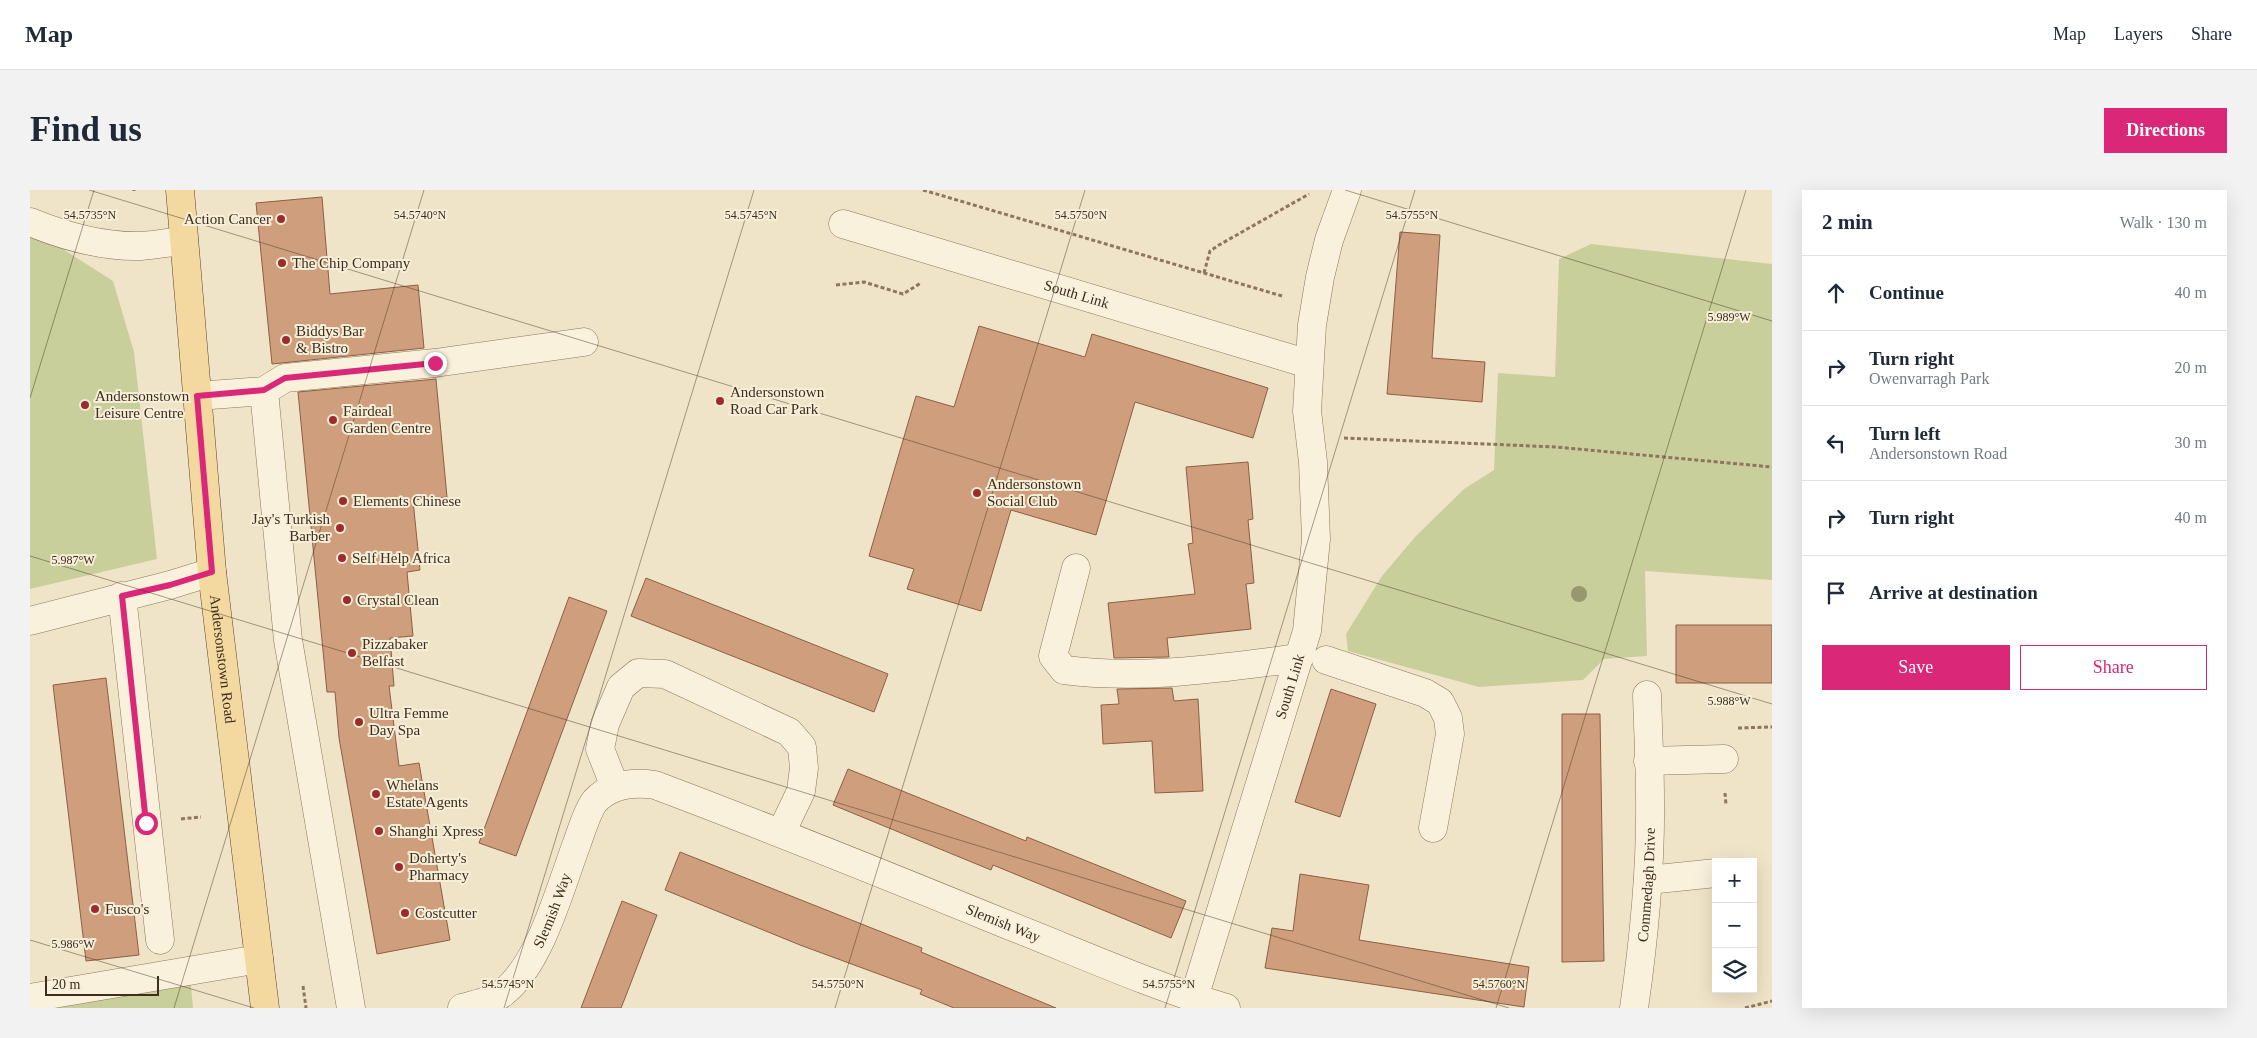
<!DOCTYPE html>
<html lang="en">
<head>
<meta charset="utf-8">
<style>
	:root { --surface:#fff; --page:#f2f2f3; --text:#1f2937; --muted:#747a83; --line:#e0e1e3; --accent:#db2777 }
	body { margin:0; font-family:"Times New Roman",serif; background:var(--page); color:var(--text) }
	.controls { position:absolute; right:15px; bottom:15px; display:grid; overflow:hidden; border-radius:0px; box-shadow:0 5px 20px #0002 }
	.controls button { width:45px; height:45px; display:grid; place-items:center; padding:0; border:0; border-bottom:1px solid var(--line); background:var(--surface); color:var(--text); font:25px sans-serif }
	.scale { position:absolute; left:15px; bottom:12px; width:114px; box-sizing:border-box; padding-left:5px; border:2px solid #3d2e20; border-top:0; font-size:14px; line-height:18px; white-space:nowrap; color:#3d2e20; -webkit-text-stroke:4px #f7eed8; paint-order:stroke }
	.stop { position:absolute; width:15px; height:15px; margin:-11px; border:4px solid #db2777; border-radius:50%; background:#fff }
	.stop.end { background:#db2777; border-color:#fff; box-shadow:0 1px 5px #0008 }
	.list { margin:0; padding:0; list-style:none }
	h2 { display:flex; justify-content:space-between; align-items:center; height:65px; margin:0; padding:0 20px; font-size:21px }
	h2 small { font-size:16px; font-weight:400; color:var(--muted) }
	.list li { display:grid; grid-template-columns:32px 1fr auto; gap:15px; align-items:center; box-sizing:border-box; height:75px; padding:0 20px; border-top:1px solid var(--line) }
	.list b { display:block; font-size:19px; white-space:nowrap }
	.list p { margin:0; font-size:16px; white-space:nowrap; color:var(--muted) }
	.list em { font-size:16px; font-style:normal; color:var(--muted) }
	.actions { display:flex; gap:10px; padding:15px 20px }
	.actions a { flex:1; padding:11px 0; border:1px solid var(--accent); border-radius:0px; text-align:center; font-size:18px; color:var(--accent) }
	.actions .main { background:var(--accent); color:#fff }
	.icon { flex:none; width:28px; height:28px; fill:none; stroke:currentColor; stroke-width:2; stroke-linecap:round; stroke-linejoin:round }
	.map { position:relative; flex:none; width:1742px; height:818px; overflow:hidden; border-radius:0px }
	header { display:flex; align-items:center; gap:30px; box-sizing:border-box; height:70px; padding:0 25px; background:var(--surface); border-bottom:1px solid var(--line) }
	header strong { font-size:24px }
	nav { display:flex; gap:28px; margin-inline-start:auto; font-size:18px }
	.intro { display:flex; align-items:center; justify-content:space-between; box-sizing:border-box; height:120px; padding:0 30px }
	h1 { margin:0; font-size:35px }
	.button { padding:12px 22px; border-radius:0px; background:var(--accent); color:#fff; font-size:18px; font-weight:700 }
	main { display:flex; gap:30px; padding:0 30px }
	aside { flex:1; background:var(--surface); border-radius:0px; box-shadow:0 5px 20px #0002 }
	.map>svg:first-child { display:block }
</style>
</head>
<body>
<header>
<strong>Map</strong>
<nav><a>Map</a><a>Layers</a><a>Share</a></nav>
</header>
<div class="intro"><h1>Find us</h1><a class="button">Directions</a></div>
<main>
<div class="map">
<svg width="1742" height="818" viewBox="0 0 1742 818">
	<rect width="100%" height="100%" fill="#f0e4c8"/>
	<!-- green -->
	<path fill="#c9cf9b" d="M 0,42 L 14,47 L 83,91 L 104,162 L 127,369 L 0,399 Z
		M 1561,54 L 1742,74 L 1742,390 L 1615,381 L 1617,466 L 1574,469 L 1553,490 L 1449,497 L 1318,461 L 1316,444 L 1352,386 L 1385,347 L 1434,299 L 1464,280 L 1468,183 L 1525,187 L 1529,69 Z
		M 160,784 L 163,818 L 0,818 Z"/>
	<!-- building -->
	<path fill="#cf9f7d" stroke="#8d5f41" d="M 292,7 L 300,104 L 388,95 L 394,158 L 242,174 L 226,13 Z
		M 1370,42 L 1410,45 L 1402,168 L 1455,172 L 1452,212 L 1357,204 Z
		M 949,136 L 1055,167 L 1062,144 L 1238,198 L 1223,248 L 1105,212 L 1066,345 L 981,320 L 951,421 L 877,399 L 884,379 L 839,366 L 886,206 L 924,217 Z
		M 406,189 L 417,307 L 383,310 L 390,380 L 377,382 L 383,446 L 360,448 L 364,496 L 359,496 L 369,576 L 389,573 L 420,750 L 347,764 L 309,548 L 305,502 L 297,502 L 268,202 Z
		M 1218,272 L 1223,329 L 1218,330 L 1224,393 L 1216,394 L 1221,439 L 1137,448 L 1139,467 L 1084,468 L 1078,413 L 1165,404 L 1158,354 L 1163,353 L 1156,277 Z
		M 616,388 L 858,484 L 844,522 L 601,426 Z
		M 539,407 L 577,421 L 486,666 L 449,653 Z
		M 1646,435 L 1742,435 L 1742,493 L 1646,493 Z
		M 76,488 L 109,765 L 56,771 L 23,495 Z
		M 1142,498 L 1144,511 L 1168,509 L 1173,601 L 1125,603 L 1122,551 L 1073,554 L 1071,515 L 1089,514 L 1087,499 Z
		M 1301,499 L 1346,514 L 1310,627 L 1265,612 Z
		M 1532,524 L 1570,524 L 1574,771 L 1532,772 Z
		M 818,579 L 996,651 L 997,647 L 1156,711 L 1141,748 L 963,675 L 961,680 L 803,615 Z
		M 650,662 L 892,758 L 891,762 L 1026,818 L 924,818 L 890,804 L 892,800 L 770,755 L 635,700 Z
		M 1270,684 L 1339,695 L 1329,750 L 1499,777 L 1494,817 L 1235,778 L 1242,738 L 1263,741 Z
		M 592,711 L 627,725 L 595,808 L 591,818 L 551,818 Z"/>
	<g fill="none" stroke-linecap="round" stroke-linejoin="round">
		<!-- minor casing -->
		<g stroke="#8d765c" stroke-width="29">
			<g id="minor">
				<path d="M 0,32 C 34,46 74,57 111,56 C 125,55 140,52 154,51"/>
				<path id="s1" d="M 813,34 L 1279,174"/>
				<path d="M 234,201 L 258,450 L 321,818"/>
				<path d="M 167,206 L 234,201 L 255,188 L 405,173 L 554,152"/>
				<path d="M 1046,378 L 1023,466 L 1034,480 C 1113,490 1191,478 1269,468"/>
				<path d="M 92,406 L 130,750"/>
				<path d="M 0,431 L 140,395 L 182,382"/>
				<path d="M 1296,470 L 1395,503 L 1410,512 L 1418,528 L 1420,544 L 1403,638"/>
				<path d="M 1618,571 L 1694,569"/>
				<path d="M 585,597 L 570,559 L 575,534 L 591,497 L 608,483 L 635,484 L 759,542 L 772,557 L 774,578 L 771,601 L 751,643"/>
				<path d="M 1618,690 L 1686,683"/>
				<path d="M 0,808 L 229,769"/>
				<path id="s2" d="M 1164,808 L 1277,441 L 1286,349 L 1283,272 L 1277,221 L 1282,135 L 1290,87 L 1299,50 L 1317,0"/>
				<path id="s3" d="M 432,818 C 445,814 464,811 474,802 C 511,772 530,698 547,653 C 551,642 558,619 565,611 C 581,594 604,592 625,595 C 742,639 858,686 973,733 C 1047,762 1120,795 1196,818"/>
				<path id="s4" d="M 1604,818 C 1614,749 1621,679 1620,609 C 1620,574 1618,540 1617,505"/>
			</g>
		</g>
		<!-- major casing -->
		<g stroke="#5b4430" stroke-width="29">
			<g id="major">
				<path id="s5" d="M 150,0 L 182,382 L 235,818"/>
			</g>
		</g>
		<!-- path -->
		<path stroke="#8d765c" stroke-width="3" stroke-dasharray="4 2.5" stroke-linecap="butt" d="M 104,0 L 104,1
			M 893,0 L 1252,106
			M 1174,83 L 1180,61 L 1189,55 L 1279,4
			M 806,95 L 834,92 L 873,104 L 891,93
			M 1314,248 L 1526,257 L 1742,277
			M 1708,538 L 1742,537
			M 1695,603 L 1696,615
			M 151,629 L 171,627
			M 273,796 L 276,818
			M 1715,818 L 1742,811"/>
		<!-- minor -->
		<use href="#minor" stroke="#faf1dc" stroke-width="28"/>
		<!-- major -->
		<use href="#major" stroke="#f3d9a0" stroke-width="28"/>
	</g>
	<!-- trees -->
	<circle fill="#96986f" cx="1549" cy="404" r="8"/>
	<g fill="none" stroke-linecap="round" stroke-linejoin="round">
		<!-- route -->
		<path stroke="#db2777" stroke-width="6" d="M 116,633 L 92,406 L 140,395 L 182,382 L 167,206 L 234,200 L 255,188 L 405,173"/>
	</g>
	<!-- ticks -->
	<path fill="none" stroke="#3d2e20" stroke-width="1" stroke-opacity="0.45" d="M 59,0 L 1742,514M 1315,0 L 1742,131M 0,208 L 64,0M 0,366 L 1479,818M 0,750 L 224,818M 144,818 L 394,0M 474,818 L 724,0M 805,818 L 1055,0M 1135,818 L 1385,0M 1466,818 L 1716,0"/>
	<!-- markers -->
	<g fill="#9e2a2b" stroke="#f7eed8" stroke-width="2">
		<circle cx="251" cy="29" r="5"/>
		<circle cx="252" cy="73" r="5"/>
		<circle cx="256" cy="150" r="5"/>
		<circle cx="690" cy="211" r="5"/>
		<circle cx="55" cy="215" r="5"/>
		<circle cx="303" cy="230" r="5"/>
		<circle cx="947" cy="303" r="5"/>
		<circle cx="313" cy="311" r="5"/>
		<circle cx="310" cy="338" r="5"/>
		<circle cx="312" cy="368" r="5"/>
		<circle cx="317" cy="410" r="5"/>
		<circle cx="322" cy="463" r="5"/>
		<circle cx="329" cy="532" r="5"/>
		<circle cx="346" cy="604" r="5"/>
		<circle cx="349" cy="641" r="5"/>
		<circle cx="369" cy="677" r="5"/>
		<circle cx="65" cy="719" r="5"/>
		<circle cx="375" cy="723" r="5"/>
	</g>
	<g text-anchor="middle" stroke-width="4" stroke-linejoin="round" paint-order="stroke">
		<!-- poi labels -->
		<g font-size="15" fill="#3d2e20" stroke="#f7eed8" text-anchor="start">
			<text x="241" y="34" text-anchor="end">Action Cancer</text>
			<text x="262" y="78">The Chip Company</text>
			<text x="266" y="146">Biddys Bar<tspan x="266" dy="17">&amp; Bistro</tspan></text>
			<text x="700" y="207">Andersonstown<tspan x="700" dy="17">Road Car Park</tspan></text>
			<text x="65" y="211">Andersonstown<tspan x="65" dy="17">Leisure Centre</tspan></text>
			<text x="313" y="226">Fairdeal<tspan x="313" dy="17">Garden Centre</tspan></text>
			<text x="957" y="299">Andersonstown<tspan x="957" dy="17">Social Club</tspan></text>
			<text x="323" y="316">Elements Chinese</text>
			<text x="300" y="334" text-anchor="end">Jay's Turkish<tspan x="300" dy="17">Barber</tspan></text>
			<text x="322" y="373">Self Help Africa</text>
			<text x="327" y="415">Crystal Clean</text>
			<text x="332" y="459">Pizzabaker<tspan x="332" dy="17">Belfast</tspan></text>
			<text x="339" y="528">Ultra Femme<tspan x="339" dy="17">Day Spa</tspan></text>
			<text x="356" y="600">Whelans<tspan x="356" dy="17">Estate Agents</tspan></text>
			<text x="359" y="646">Shanghi Xpress</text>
			<text x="379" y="673">Doherty's<tspan x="379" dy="17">Pharmacy</tspan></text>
			<text x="75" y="724">Fusco's</text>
			<text x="385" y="728">Costcutter</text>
		</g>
		<!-- street labels -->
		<g font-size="15" fill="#3d2e20" stroke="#f7eed8">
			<text dy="5" stroke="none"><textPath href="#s1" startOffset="244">South Link</textPath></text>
			<text dy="5" stroke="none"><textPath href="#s5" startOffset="471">Andersonstown Road</textPath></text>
			<text dy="5" stroke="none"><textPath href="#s2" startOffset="326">South Link</textPath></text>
			<text dy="5" stroke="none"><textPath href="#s4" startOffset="124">Commedagh Drive</textPath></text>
			<text dy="5" stroke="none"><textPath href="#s3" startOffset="141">Slemish Way</textPath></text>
			<text dy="5" stroke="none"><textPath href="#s3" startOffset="698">Slemish Way</textPath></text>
		</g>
	</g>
	<g font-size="12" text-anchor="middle" fill="#3d2e20" stroke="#f7eed8" stroke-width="4" stroke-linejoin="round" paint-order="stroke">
		<text x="60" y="29">54.5735°N</text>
		<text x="390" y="29">54.5740°N</text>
		<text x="721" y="29">54.5745°N</text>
		<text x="1051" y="29">54.5750°N</text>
		<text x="1382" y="29">54.5755°N</text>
		<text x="1699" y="131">5.989°W</text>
		<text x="43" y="374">5.987°W</text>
		<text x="1699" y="515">5.988°W</text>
		<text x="43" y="758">5.986°W</text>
		<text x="478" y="798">54.5745°N</text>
		<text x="808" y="798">54.5750°N</text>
		<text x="1139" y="798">54.5755°N</text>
		<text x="1469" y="798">54.5760°N</text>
	</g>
</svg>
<div class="controls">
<button>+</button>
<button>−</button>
<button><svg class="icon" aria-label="layers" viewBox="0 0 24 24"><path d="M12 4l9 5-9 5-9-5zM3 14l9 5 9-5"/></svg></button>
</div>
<div class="scale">20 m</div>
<div class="stop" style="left:116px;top:633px"></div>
<div class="stop end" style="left:405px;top:173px"></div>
</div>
<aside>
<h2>2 min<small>Walk · 130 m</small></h2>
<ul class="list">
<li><svg class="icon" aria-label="ahead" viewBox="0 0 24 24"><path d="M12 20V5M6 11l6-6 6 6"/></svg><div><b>Continue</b></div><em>40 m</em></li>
<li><svg class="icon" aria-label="right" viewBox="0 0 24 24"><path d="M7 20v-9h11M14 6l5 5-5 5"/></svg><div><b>Turn right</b><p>Owenvarragh Park</p></div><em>20 m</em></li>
<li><svg class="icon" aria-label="left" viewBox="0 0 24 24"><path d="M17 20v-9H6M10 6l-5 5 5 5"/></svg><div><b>Turn left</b><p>Andersonstown Road</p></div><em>30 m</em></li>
<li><svg class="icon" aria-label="right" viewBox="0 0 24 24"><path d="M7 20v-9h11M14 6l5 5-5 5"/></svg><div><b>Turn right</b></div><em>40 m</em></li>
<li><svg class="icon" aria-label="arrive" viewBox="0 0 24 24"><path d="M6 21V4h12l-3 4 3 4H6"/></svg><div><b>Arrive at destination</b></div></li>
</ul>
<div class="actions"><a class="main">Save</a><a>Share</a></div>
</aside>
</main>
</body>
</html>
